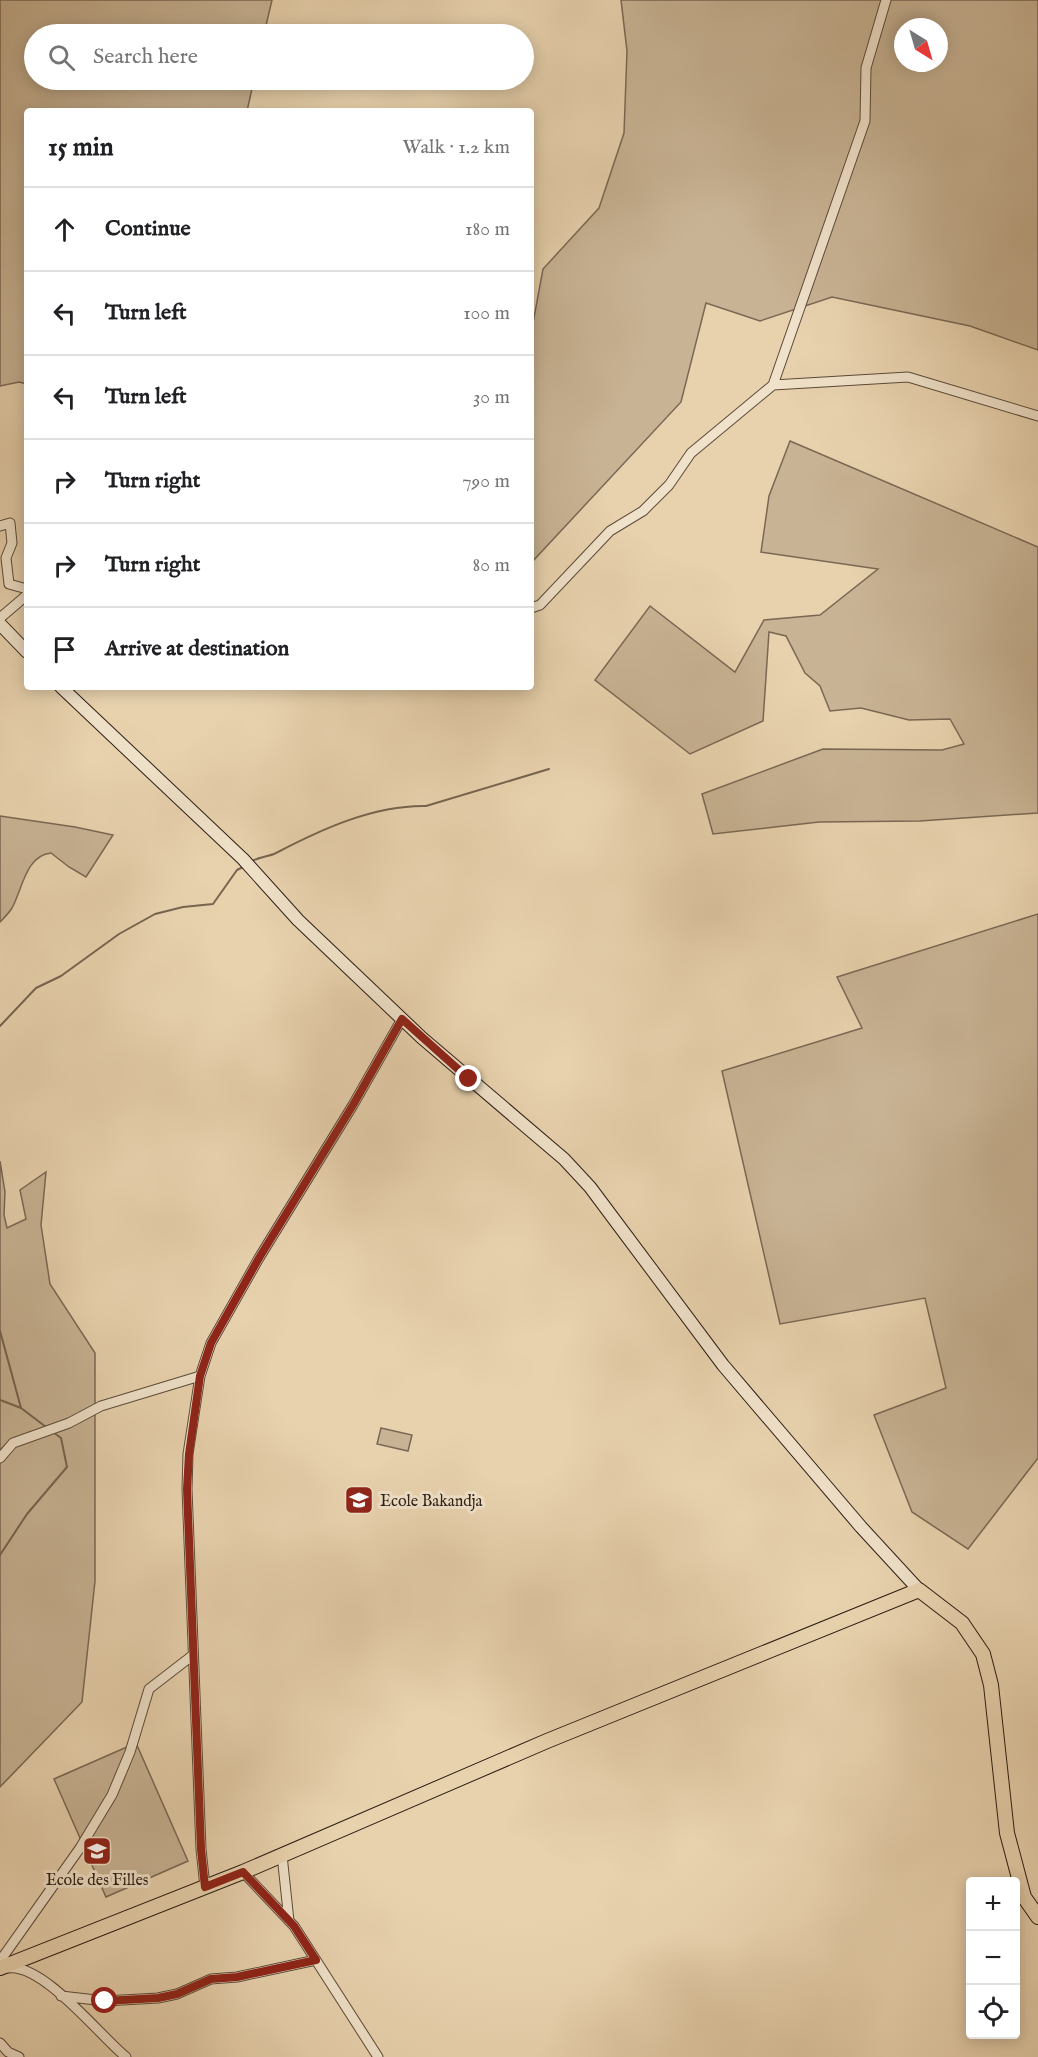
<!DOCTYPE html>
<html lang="en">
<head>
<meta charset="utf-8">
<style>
	:root { --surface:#fff; --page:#f6f6f6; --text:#202124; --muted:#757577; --line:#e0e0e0 }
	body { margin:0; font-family:"IM FELL English",serif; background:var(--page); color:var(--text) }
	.controls { position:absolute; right:18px; bottom:18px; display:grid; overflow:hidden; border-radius:6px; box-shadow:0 3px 15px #0003 }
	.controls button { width:54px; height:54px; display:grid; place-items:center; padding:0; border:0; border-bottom:2px solid var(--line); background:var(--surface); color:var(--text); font:30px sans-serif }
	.compass { position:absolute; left:894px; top:18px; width:54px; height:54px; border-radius:50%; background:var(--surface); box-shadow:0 3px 15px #0003; rotate:143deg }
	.stop { position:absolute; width:18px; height:18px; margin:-14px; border:4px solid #8f2418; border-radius:50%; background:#fff }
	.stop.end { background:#8f2418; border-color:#fff; box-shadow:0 2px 6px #0008 }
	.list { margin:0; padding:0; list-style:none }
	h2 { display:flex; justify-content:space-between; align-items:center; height:78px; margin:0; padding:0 24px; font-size:26px }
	h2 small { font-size:20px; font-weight:400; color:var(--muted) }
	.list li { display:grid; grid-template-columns:39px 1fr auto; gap:18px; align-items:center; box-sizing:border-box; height:84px; padding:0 24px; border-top:2px solid var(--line) }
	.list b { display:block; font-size:22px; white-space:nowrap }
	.list em { font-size:20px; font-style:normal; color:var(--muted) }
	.icon { flex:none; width:33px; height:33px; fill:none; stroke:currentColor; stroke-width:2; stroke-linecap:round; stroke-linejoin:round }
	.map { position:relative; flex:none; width:1038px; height:2057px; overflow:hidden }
	.search { position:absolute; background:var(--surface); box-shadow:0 3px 15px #0003; left:24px; top:24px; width:510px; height:66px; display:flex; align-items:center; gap:15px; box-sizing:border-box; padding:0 21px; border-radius:33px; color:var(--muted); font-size:22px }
	.panel { position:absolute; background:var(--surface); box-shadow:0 3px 15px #0003; left:24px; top:108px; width:510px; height:582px; border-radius:6px }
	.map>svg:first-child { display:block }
</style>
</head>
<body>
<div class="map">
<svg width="1038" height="2057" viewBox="0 0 1038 2057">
	<rect width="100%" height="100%" fill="#e8d2ae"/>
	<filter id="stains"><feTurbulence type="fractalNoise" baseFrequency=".00333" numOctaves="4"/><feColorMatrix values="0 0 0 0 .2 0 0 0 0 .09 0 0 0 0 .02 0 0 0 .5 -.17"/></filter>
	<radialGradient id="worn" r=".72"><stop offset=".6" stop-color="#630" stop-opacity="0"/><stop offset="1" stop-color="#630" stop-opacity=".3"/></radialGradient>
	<!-- green -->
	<path fill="#c8b394" stroke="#7a6854" stroke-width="1.5" fill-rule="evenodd" d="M 0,0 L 272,0 L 264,34 L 34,34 L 34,80 L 254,80 L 247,111 L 27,111 L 27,384 L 19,382 L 0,386 Z
		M 621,0 L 1038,0 L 1038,350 L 970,326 L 832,297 L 760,321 L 706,303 L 681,402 L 531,563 L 531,323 L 533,323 L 543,269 L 599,208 L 624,133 L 627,51 ZM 903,27 L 939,27 L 939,63 L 903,63 Z
		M 790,441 L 1038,547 L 1038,813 L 920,821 L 819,822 L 713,834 L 702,794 L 823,749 L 942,750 L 964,744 L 950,719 L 909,720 L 861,708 L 830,711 L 820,686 L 805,673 L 786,636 L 769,632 L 763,721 L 690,754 L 595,680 L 650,606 L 735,672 L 764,620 L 820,615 L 878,569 L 761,552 L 769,496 Z
		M 0,816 L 75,827 L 113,835 L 86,877 L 69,867 L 51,853 C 26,855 22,890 12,908 C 9,913 4,918 0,922 Z
		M 1038,914 L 1038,1458 L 968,1549 L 912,1512 L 874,1415 L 946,1388 L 925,1298 L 780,1324 L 722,1071 L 862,1028 L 837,977 Z
		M 0,1161 L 5,1192 L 4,1215 L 7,1228 L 26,1219 L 20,1190 L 46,1172 L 41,1225 L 50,1284 L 95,1353 L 95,1581 L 82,1702 L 0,1787 Z
		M 381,1428 L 412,1435 L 408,1451 L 377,1444 Z
		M 136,1743 L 188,1861 L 106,1897 L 54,1779 Z"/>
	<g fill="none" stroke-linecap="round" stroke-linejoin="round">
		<!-- stream -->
		<path stroke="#766450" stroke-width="2" d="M 250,862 C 258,857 268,857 276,853 C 322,829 374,805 426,806 L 549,769
			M 0,1026 L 36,988 L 61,976 L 119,934 L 155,914 L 183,907 L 213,904 L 237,870 L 243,867
			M 0,1331 L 21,1408
			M 0,1400 L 21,1408 L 46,1427
			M 0,1555 L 27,1514 L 67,1467 L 61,1438 L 53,1432"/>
		<!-- minor casing -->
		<g stroke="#5b4a3a" stroke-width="11">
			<path id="minor" d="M 773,385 L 865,121 L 866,68 L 886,0
				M 0,526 L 10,523 L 12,543 L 6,558 L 9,584 L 27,589
				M 531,608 L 540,605 L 610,531 L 643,511 L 669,485 L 691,453 L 773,385 L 908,377 L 1038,416
				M 0,618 L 27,595
				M 0,1458 L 13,1443 L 69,1423 L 101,1406 L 200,1376
				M 282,1855 L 289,1921
				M 243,1872 L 294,1926 L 378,2057
				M 205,1887 L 201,1849 L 187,1489 L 188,1454 L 200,1376 L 211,1343 L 259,1258 L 353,1105 L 402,1019
				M 0,1961 L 80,1848 L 112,1795 L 130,1752 L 149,1689 L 193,1655
				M 8,1968 C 43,1963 99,2035 126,2057
				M 61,1996 L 105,2001 L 158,1998 L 177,1994 L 211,1979 L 237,1977 L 316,1960
				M 0,2043 L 8,2052 L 19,2057"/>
		</g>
		<!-- secondary casing -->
		<g stroke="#2c1d13" stroke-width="14">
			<path id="secondary" d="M 0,624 L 27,652
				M 61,687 L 243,859 L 298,920 L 422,1038 L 564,1159 L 590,1187 L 723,1365 L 861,1527 L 919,1590"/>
		</g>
		<!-- primary casing -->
		<g stroke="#2c1d13" stroke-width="16">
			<path id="primary" d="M 0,1968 L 243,1872 L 547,1741 L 919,1590 L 962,1623 L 983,1654 L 991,1685 L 1007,1833 L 1024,1897 L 1038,1917"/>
		</g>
		<!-- minor -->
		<use href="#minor" stroke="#f0e2ca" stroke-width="9"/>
		<!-- secondary -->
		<use href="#secondary" stroke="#f0e2ca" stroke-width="12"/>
		<!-- primary -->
		<use href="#primary" stroke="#e8d2ae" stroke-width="14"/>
	</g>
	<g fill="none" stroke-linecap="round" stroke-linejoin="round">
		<!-- route -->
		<path stroke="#8f2418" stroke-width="8" d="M 105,2001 L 158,1998 L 177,1994 L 211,1979 L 237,1977 L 316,1960 L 294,1926 L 243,1872 L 205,1887 L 201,1849 L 187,1489 L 189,1454 L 200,1376 L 211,1343 L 259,1258 L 353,1105 L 402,1019 L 469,1079"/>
	</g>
	<!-- icons -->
	<defs>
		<g id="school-square" transform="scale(1.5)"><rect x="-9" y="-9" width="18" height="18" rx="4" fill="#8f2418" stroke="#f0e2ca"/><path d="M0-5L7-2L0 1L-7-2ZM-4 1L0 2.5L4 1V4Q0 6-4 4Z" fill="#fff"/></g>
	</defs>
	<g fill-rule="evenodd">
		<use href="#school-square" x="359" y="1500"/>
		<use href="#school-square" x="97" y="1851"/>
	</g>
	<g text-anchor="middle" stroke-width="6" stroke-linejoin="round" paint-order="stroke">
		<!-- poi labels -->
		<g font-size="16" fill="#2c1d13" stroke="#f0e2ca" text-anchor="start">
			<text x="380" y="1506">Ecole Bakandja</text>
			<text x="97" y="1885" text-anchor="middle">Ecole des Filles</text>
		</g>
	</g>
	<rect width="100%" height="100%" filter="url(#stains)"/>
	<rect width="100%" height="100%" fill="url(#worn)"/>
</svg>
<div class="controls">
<button>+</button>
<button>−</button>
<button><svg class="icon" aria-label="locate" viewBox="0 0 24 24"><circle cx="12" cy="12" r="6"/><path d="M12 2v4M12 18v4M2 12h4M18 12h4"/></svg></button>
</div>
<svg class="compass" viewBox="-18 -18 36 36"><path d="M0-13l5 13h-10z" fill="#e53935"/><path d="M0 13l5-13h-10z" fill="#757577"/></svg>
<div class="stop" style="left:105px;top:2001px"></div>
<div class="stop end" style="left:469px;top:1079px"></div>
<div class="search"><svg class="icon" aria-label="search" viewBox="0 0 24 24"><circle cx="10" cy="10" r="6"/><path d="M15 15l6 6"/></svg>Search here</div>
<section class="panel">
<h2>15 min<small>Walk · 1.2 km</small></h2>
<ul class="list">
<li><svg class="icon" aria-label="ahead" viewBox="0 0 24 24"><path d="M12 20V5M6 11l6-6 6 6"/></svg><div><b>Continue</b></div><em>180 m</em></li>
<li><svg class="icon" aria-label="left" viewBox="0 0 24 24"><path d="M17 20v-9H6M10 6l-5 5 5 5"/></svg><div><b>Turn left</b></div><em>100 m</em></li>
<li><svg class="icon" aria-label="left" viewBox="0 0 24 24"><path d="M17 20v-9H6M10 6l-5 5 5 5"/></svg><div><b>Turn left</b></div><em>30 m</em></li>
<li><svg class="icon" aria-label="right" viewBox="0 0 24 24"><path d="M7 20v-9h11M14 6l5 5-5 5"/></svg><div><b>Turn right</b></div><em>790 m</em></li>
<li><svg class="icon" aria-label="right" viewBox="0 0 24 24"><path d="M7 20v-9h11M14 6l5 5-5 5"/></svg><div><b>Turn right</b></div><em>80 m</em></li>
<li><svg class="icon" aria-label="arrive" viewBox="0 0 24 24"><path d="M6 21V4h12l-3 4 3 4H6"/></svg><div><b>Arrive at destination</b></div></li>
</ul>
</section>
</div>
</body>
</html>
